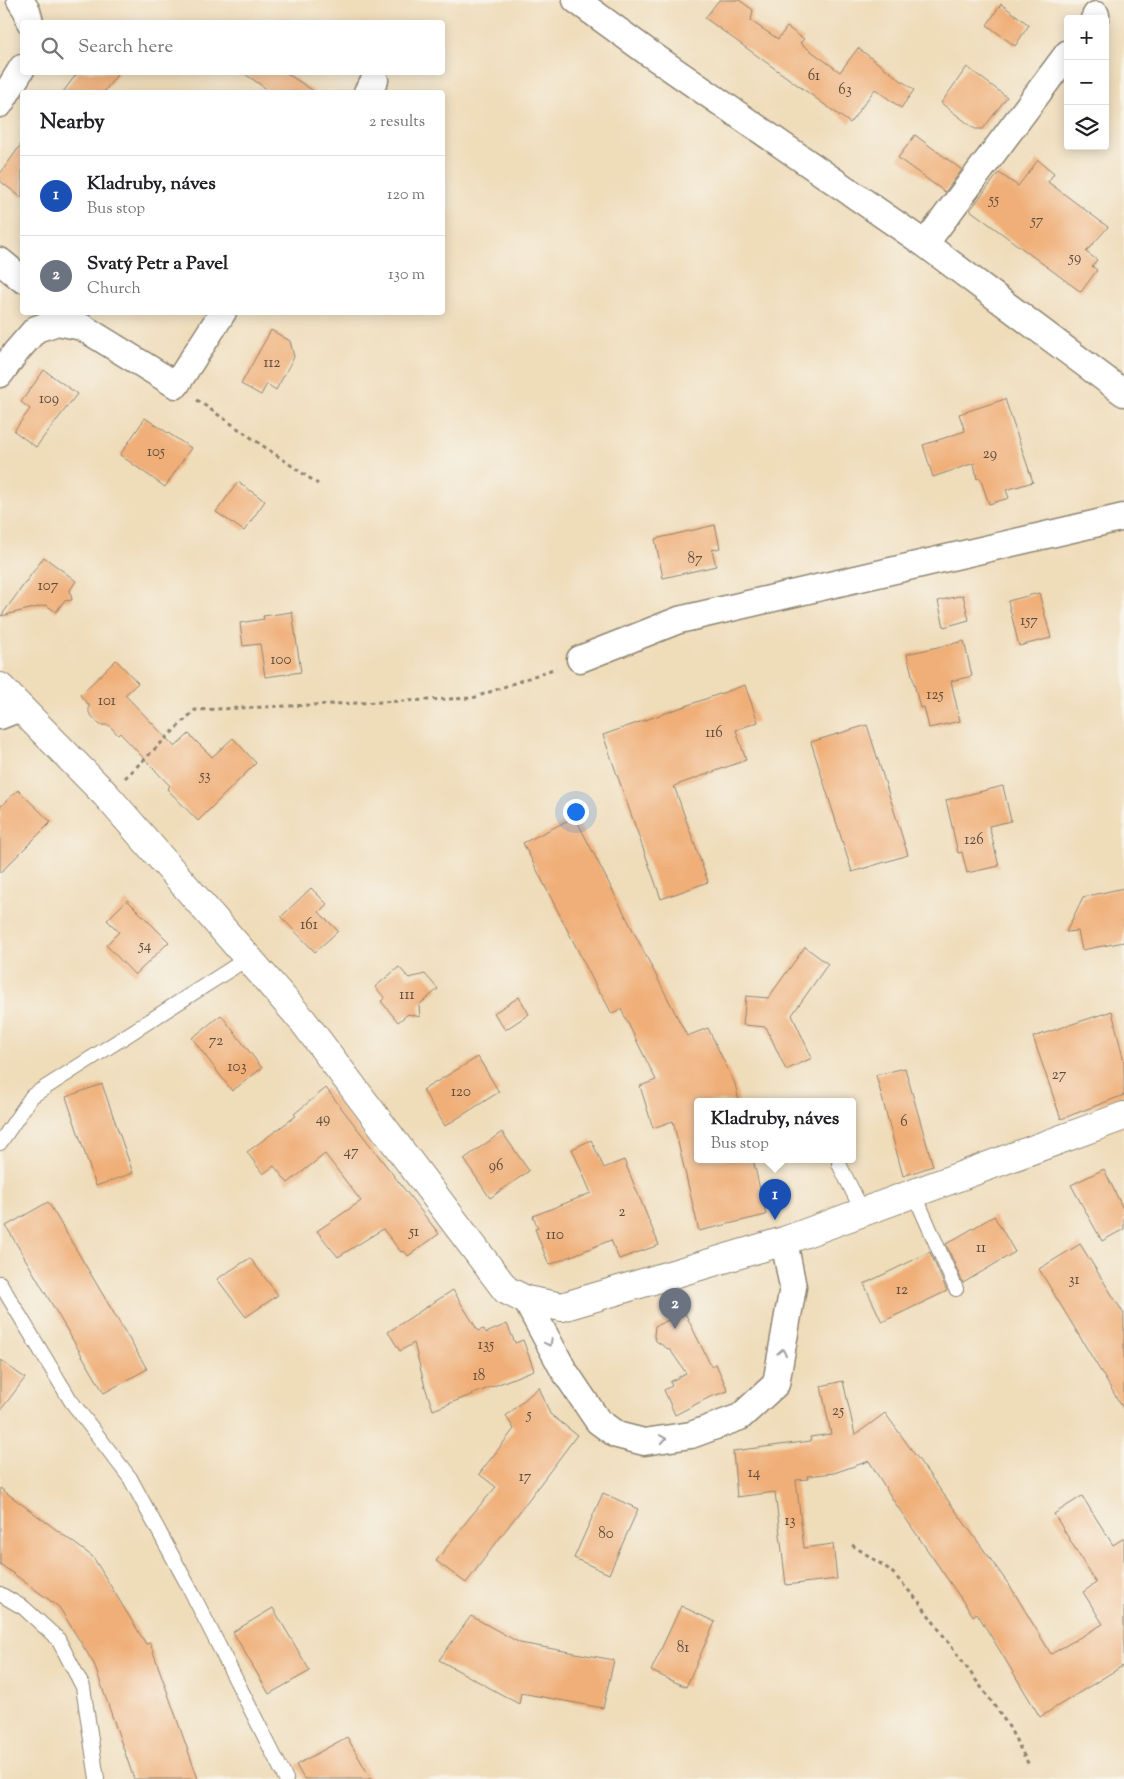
<!DOCTYPE html>
<html lang="en">
<head>
<meta charset="utf-8">
<style>
	:root { --surface:#fff; --page:#f6f6f6; --text:#202124; --muted:#757577; --line:#e0e0e0; --accent:#7c3aed }
	body { margin:0; font-family:"Sorts Mill Goudy",serif; background:var(--page); color:var(--text) }
	.controls { position:absolute; right:15px; top:15px; display:grid; overflow:hidden; border-radius:5px; box-shadow:0 2px 12px #0003 }
	.controls button { width:45px; height:45px; display:grid; place-items:center; padding:0; border:0; border-bottom:1px solid var(--line); background:var(--surface); color:var(--text); font:25px sans-serif }
	.you { position:absolute; left:575px; top:811px; width:18px; height:18px; margin:-12px; border:4px solid #fff; border-radius:50%; background:#1a73e8; box-shadow:0 0 0 8px #1a73e833 }
	.badge { display:grid; place-items:center; width:32px; height:32px; border-radius:50%; background:var(--accent); color:#fff; font-size:16px; font-weight:700 }
	.pin { position:absolute; translate:-50% -41px; filter:drop-shadow(0 1px 2px #0008) }
	.pin::after { content:''; position:absolute; top:26px; width:18px; height:15px; background:inherit; clip-path:polygon(0 0,100% 0,50% 100%) }
	.popup { position:absolute; left:694px; top:1098px; width:162px; height:65px; box-sizing:border-box; display:grid; place-content:center; border-radius:5px; background:var(--surface); filter:drop-shadow(0 1px 4px #0005); font-size:16px; white-space:nowrap; color:var(--muted) }
	.popup b { font-size:19px; color:var(--text) }
	.popup::after { content:''; position:absolute; left:50%; top:100%; margin-left:-10px; border:10px solid transparent; border-top-color:var(--surface) }
	.list { margin:0; padding:0; list-style:none }
	h2 { display:flex; justify-content:space-between; align-items:center; height:65px; margin:0; padding:0 20px; font-size:21px }
	h2 small { font-size:16px; font-weight:400; color:var(--muted) }
	.list li { display:grid; grid-template-columns:32px 1fr auto; gap:15px; align-items:center; box-sizing:border-box; height:80px; padding:0 20px; border-top:1px solid var(--line) }
	.list b { display:block; font-size:19px; white-space:nowrap }
	.list p { margin:0; font-size:16px; white-space:nowrap; color:var(--muted) }
	.list em { font-size:16px; font-style:normal; color:var(--muted) }
	.icon { flex:none; width:28px; height:28px; fill:none; stroke:currentColor; stroke-width:2; stroke-linecap:round; stroke-linejoin:round }
	.map { position:relative; flex:none; width:1124px; height:1779px; overflow:hidden }
	.search { position:absolute; background:var(--surface); box-shadow:0 2px 12px #0003; left:20px; top:20px; width:425px; height:55px; display:flex; align-items:center; gap:12px; box-sizing:border-box; padding:0 18px; border-radius:5px; color:var(--muted); font-size:19px }
	.panel { position:absolute; background:var(--surface); box-shadow:0 2px 12px #0003; left:20px; top:90px; width:425px; height:225px; border-radius:5px }
	.map>svg:first-child { display:block }
</style>
</head>
<body>
<div class="map">
<svg width="1124" height="1779" viewBox="0 0 1124 1779">
	<rect width="100%" height="100%" fill="#f7f3e8"/>
	<filter id="ink" filterUnits="userSpaceOnUse"><feTurbulence type="fractalNoise" baseFrequency=".02" numOctaves="2"/><feDisplacementMap in="SourceGraphic" scale="10" xChannelSelector="R" yChannelSelector="G"/><feConvolveMatrix kernelMatrix="1 2 1 2 8 2 1 2 1" color-interpolation-filters="sRGB"/></filter>
	<filter id="wash" filterUnits="userSpaceOnUse"><feTurbulence type="fractalNoise" baseFrequency=".0096" numOctaves="4" result="noise"/><feDisplacementMap in="SourceGraphic" scale="20" xChannelSelector="R" yChannelSelector="G"/><feGaussianBlur stdDeviation="1.12" result="paint"/><feColorMatrix in="noise" values="0 0 0 0 0 0 0 0 0 0 0 0 0 0 0 0 0 1.4 0 .05"/><feComposite in="paint" operator="in"/></filter>
	<g filter="url(#wash)">
		<rect width="100%" height="100%" fill="#efdcb9"/>
		<g id="blocks">
			<!-- building -->
			<path fill="#f0af78" d="M 719,0 L 739,0 L 753,10 L 751,21 L 778,39 L 787,27 L 804,39 L 800,43 L 840,72 L 858,48 L 914,90 L 901,108 L 875,89 L 850,123 L 705,18 Z
				M 1001,4 L 1029,25 L 1015,46 L 987,25 Z
				M 967,67 L 1007,97 L 983,129 L 975,129 L 941,103 Z
				M 78,72 L 119,72 L 104,92 L 63,92 Z
				M 242,72 L 285,72 L 315,92 L 271,92 Z
				M 915,135 L 962,170 L 945,192 L 898,158 Z
				M 22,143 L 22,198 L 0,181 L 0,174 Z
				M 1038,160 L 1054,173 L 1048,182 L 1108,227 L 1086,252 L 1097,260 L 1092,266 L 1097,270 L 1081,292 L 970,210 L 999,173 L 1018,186 Z
				M 271,330 L 290,341 L 294,357 L 276,390 L 267,384 L 261,395 L 241,384 Z
				M 44,370 L 77,394 L 36,447 L 14,431 L 30,409 L 21,402 Z
				M 1005,399 L 1033,482 L 1006,490 L 1009,498 L 989,504 L 980,478 L 977,479 L 974,463 L 933,477 L 923,445 L 965,431 L 959,414 Z
				M 145,418 L 191,448 L 165,487 L 120,455 Z
				M 238,482 L 265,501 L 244,531 L 216,512 Z
				M 715,525 L 720,548 L 712,550 L 716,566 L 663,578 L 655,539 Z
				M 44,557 L 76,581 L 70,590 L 72,600 L 64,601 L 56,612 L 46,605 L 1,616 Z
				M 1039,593 L 1051,638 L 1019,646 L 1008,601 Z
				M 963,595 L 969,620 L 944,627 L 938,601 Z
				M 292,612 L 301,672 L 265,677 L 260,644 L 243,646 L 240,623 L 264,619 L 263,616 Z
				M 964,641 L 972,676 L 951,681 L 960,721 L 929,728 L 924,707 L 920,708 L 907,654 Z
				M 116,660 L 138,683 L 125,695 L 175,747 L 189,734 L 212,757 L 233,738 L 256,763 L 198,821 L 167,789 L 170,786 L 120,733 L 118,735 L 109,725 L 100,725 L 89,713 L 89,705 L 80,695 Z
				M 745,685 L 758,722 L 736,730 L 746,760 L 674,786 L 708,882 L 661,899 L 603,735 Z
				M 867,725 L 908,855 L 852,872 L 811,742 Z
				M 1003,786 L 1011,821 L 989,826 L 999,866 L 967,873 L 962,852 L 958,853 L 946,800 Z
				M 18,790 L 51,822 L 0,873 L 0,807 Z
				M 575,817 L 687,1036 L 708,1028 L 735,1084 L 739,1101 L 698,1101 L 698,1159 L 753,1159 L 766,1215 L 699,1231 L 673,1121 L 653,1128 L 640,1086 L 656,1080 L 621,1009 L 612,1014 L 601,993 L 600,994 L 523,843 Z
				M 311,888 L 327,904 L 319,912 L 338,931 L 315,952 L 281,917 Z
				M 1124,888 L 1124,942 L 1082,950 L 1078,931 L 1066,932 L 1083,897 Z
				M 127,900 L 169,942 L 135,975 L 106,945 L 119,932 L 107,920 Z
				M 805,947 L 828,964 L 792,1015 L 812,1058 L 786,1070 L 766,1027 L 743,1025 L 746,996 L 768,998 Z
				M 399,967 L 409,978 L 425,974 L 438,989 L 419,1005 L 420,1017 L 408,1014 L 398,1022 L 381,1001 L 385,998 L 375,987 Z
				M 519,997 L 529,1014 L 505,1030 L 494,1013 Z
				M 1112,1011 L 1124,1062 L 1124,1095 L 1061,1119 L 1033,1037 Z
				M 221,1015 L 262,1068 L 232,1091 L 192,1038 Z
				M 478,1057 L 499,1092 L 445,1126 L 423,1090 Z
				M 905,1068 L 933,1166 L 903,1176 L 876,1075 Z
				M 102,1084 L 133,1173 L 96,1186 L 66,1097 Z
				M 326,1088 L 439,1234 L 408,1256 L 404,1251 L 401,1252 L 383,1229 L 338,1257 L 317,1231 L 361,1201 L 325,1154 L 288,1183 L 274,1166 L 263,1174 L 247,1152 L 296,1116 L 294,1114 Z
				M 502,1132 L 529,1171 L 490,1198 L 464,1159 Z
				M 591,1140 L 604,1168 L 624,1160 L 659,1245 L 619,1259 L 611,1240 L 549,1265 L 535,1229 L 538,1228 L 533,1216 L 591,1193 L 572,1149 Z
				M 1104,1169 L 1124,1211 L 1124,1229 L 1102,1241 L 1071,1185 Z
				M 48,1202 L 147,1369 L 104,1393 L 6,1226 Z
				M 994,1216 L 1015,1252 L 963,1283 L 946,1244 Z
				M 1080,1244 L 1124,1314 L 1124,1410 L 1039,1269 Z
				M 930,1252 L 947,1291 L 882,1322 L 864,1284 Z
				M 250,1258 L 278,1295 L 246,1317 L 217,1279 Z
				M 453,1290 L 478,1331 L 484,1329 L 486,1333 L 507,1324 L 515,1343 L 523,1340 L 534,1370 L 433,1410 L 425,1387 L 414,1343 L 400,1351 L 388,1332 Z
				M 685,1313 L 711,1366 L 716,1364 L 728,1391 L 710,1397 L 675,1415 L 664,1390 L 672,1386 L 670,1382 L 686,1373 L 671,1351 L 656,1341 L 654,1336 L 655,1326 Z
				M 0,1360 L 25,1378 L 0,1411 Z
				M 843,1381 L 855,1435 L 885,1413 L 1012,1589 L 1051,1654 L 1103,1624 L 1083,1592 L 1096,1583 L 1054,1514 L 1082,1496 L 1113,1545 L 1124,1538 L 1124,1665 L 1040,1717 L 977,1613 L 973,1616 L 895,1503 L 869,1461 L 834,1473 L 807,1476 L 808,1479 L 796,1480 L 804,1548 L 833,1544 L 837,1579 L 786,1585 L 775,1492 L 737,1497 L 733,1451 L 811,1441 L 810,1437 L 831,1434 L 821,1386 Z
				M 539,1387 L 550,1414 L 577,1435 L 466,1583 L 436,1561 L 470,1517 L 496,1487 L 479,1474 L 514,1429 L 506,1416 Z
				M 0,1488 L 93,1557 L 146,1644 L 150,1643 L 198,1779 L 134,1779 L 94,1664 L 59,1607 L 0,1564 Z
				M 603,1493 L 638,1509 L 609,1574 L 574,1558 Z
				M 681,1606 L 715,1622 L 686,1687 L 651,1671 Z
				M 273,1608 L 310,1671 L 269,1694 L 233,1632 Z
				M 471,1616 L 520,1643 L 614,1660 L 603,1708 L 521,1693 L 519,1704 L 439,1660 Z
				M 347,1737 L 371,1779 L 304,1779 L 296,1765 Z"/>
		</g>
	</g>
	<g filter="url(#ink)">
		<use href="#blocks" fill-opacity="0" stroke="#8d8472" stroke-width="1"/>
		<g fill="none" stroke-linecap="round" stroke-linejoin="round">
			<!-- service casing -->
			<g stroke="#8d8472" stroke-width="16">
				<path id="service" d="M 0,1143 L 32,1096 L 248,958
					M 839,1164 L 863,1212
					M 914,1193 L 956,1289
					M 0,1283 L 71,1401 L 130,1478 L 190,1589 L 286,1779
					M 0,1594 L 24,1608 L 58,1639 L 83,1687 L 97,1779"/>
			</g>
			<!-- minor casing -->
			<g stroke="#8d8472" stroke-width="29">
				<path id="minor" d="M 20,0 L 27,11 L 30,22
					M 576,0 L 646,51 L 925,244 L 1124,393
					M 1094,19 L 1096,15
					M 367,92 L 375,80
					M 0,104 L 22,68
					M 925,244 L 1068,53
					M 0,261 L 22,279
					M 0,374 L 16,352 L 36,329 L 58,322 L 82,327 L 176,385 L 223,312
					M 580,659 L 679,620 L 1124,517
					M 0,716 L 20,708
					M 526,1300 L 563,1369 L 598,1421 L 617,1435 L 644,1442 L 691,1435 L 740,1417 L 776,1384 L 793,1287 L 784,1241"/>
			</g>
			<!-- tertiary casing -->
			<g stroke="#8d8472" stroke-width="30">
				<path id="tertiary" d="M 0,687 L 106,795 L 303,1021 L 506,1290 L 526,1300 L 562,1307 L 784,1241 L 1124,1116"/>
			</g>
			<!-- path -->
			<path stroke="#8d8472" stroke-width="3" stroke-dasharray="4 4" stroke-linecap="butt" d="M 197,400 L 318,484
				M 125,778 L 195,710 L 473,698 L 556,668
				M 852,1545 L 890,1570 L 919,1602 L 997,1709 L 1009,1727 L 1030,1767"/>
			<!-- service -->
			<use href="#service" stroke="#fff" stroke-width="14"/>
			<!-- minor -->
			<use href="#minor" stroke="#fff" stroke-width="26"/>
			<!-- tertiary -->
			<use href="#tertiary" stroke="#fff" stroke-width="28"/>
		</g>
		<!-- one-way arrows -->
		<defs><path id="oneway-chevron" d="M-2-3.5L2.5 0L-2 3.5" fill="none" stroke-width="1.6" stroke-linecap="round" stroke-linejoin="round" transform="scale(1.25)"/></defs>
		<g stroke="#a0a0a0">
			<use href="#oneway-chevron" transform="translate(549 1343) rotate(62)"/>
			<use href="#oneway-chevron" transform="translate(782 1352) rotate(-80)"/>
			<use href="#oneway-chevron" transform="translate(663 1439) rotate(-8)"/>
		</g>
	</g>
	<g text-anchor="middle" stroke-width="4" stroke-linejoin="round" paint-order="stroke">
		<!-- number labels -->
		<g font-size="15" fill="#5c4c3e">
			<text x="814" y="80">61</text>
			<text x="845" y="94">63</text>
			<text x="994" y="204">55</text>
			<text x="1037" y="225">57</text>
			<text x="1075" y="262">59</text>
			<text x="272" y="367">112</text>
			<text x="49" y="403">109</text>
			<text x="156" y="456">105</text>
			<text x="990" y="458">29</text>
			<text x="695" y="563">87</text>
			<text x="48" y="590">107</text>
			<text x="1029" y="625">157</text>
			<text x="281" y="664">100</text>
			<text x="935" y="699">125</text>
			<text x="107" y="705">101</text>
			<text x="714" y="737">116</text>
			<text x="205" y="780">53</text>
			<text x="974" y="844">126</text>
			<text x="309" y="929">161</text>
			<text x="145" y="950">54</text>
			<text x="407" y="999">111</text>
			<text x="216" y="1045">72</text>
			<text x="237" y="1071">103</text>
			<text x="1059" y="1079">27</text>
			<text x="461" y="1096">120</text>
			<text x="323" y="1123">49</text>
			<text x="904" y="1126">6</text>
			<text x="351" y="1156">47</text>
			<text x="496" y="1170">96</text>
			<text x="622" y="1216">2</text>
			<text x="414" y="1236">51</text>
			<text x="555" y="1239">110</text>
			<text x="981" y="1252">11</text>
			<text x="1074" y="1284">31</text>
			<text x="902" y="1294">12</text>
			<text x="486" y="1349">135</text>
			<text x="479" y="1380">18</text>
			<text x="838" y="1415">25</text>
			<text x="529" y="1419">5</text>
			<text x="754" y="1477">14</text>
			<text x="525" y="1481">17</text>
			<text x="790" y="1525">13</text>
			<text x="606" y="1538">80</text>
			<text x="683" y="1652">81</text>
		</g>
	</g>
</svg>
<div class="controls">
<button>+</button>
<button>−</button>
<button><svg class="icon" aria-label="layers" viewBox="0 0 24 24"><path d="M12 4l9 5-9 5-9-5zM3 14l9 5 9-5"/></svg></button>
</div>
<div class="you"></div>
<div class="pin badge" style="left:775px;top:1220px;background:#1a4fb4">1</div>
<div class="popup"><b>Kladruby, náves</b>Bus stop</div>
<div class="pin badge" style="left:675px;top:1329px;background:#6b7280">2</div>
<div class="search"><svg class="icon" aria-label="search" viewBox="0 0 24 24"><circle cx="10" cy="10" r="6"/><path d="M15 15l6 6"/></svg>Search here</div>
<section class="panel">
<h2>Nearby<small>2 results</small></h2>
<ul class="list">
<li><span class="badge" style="background:#1a4fb4">1</span><div><b>Kladruby, náves</b><p>Bus stop</p></div><em>120 m</em></li>
<li><span class="badge" style="background:#6b7280">2</span><div><b>Svatý Petr a Pavel</b><p>Church</p></div><em>130 m</em></li>
</ul>
</section>
</div>
</body>
</html>
